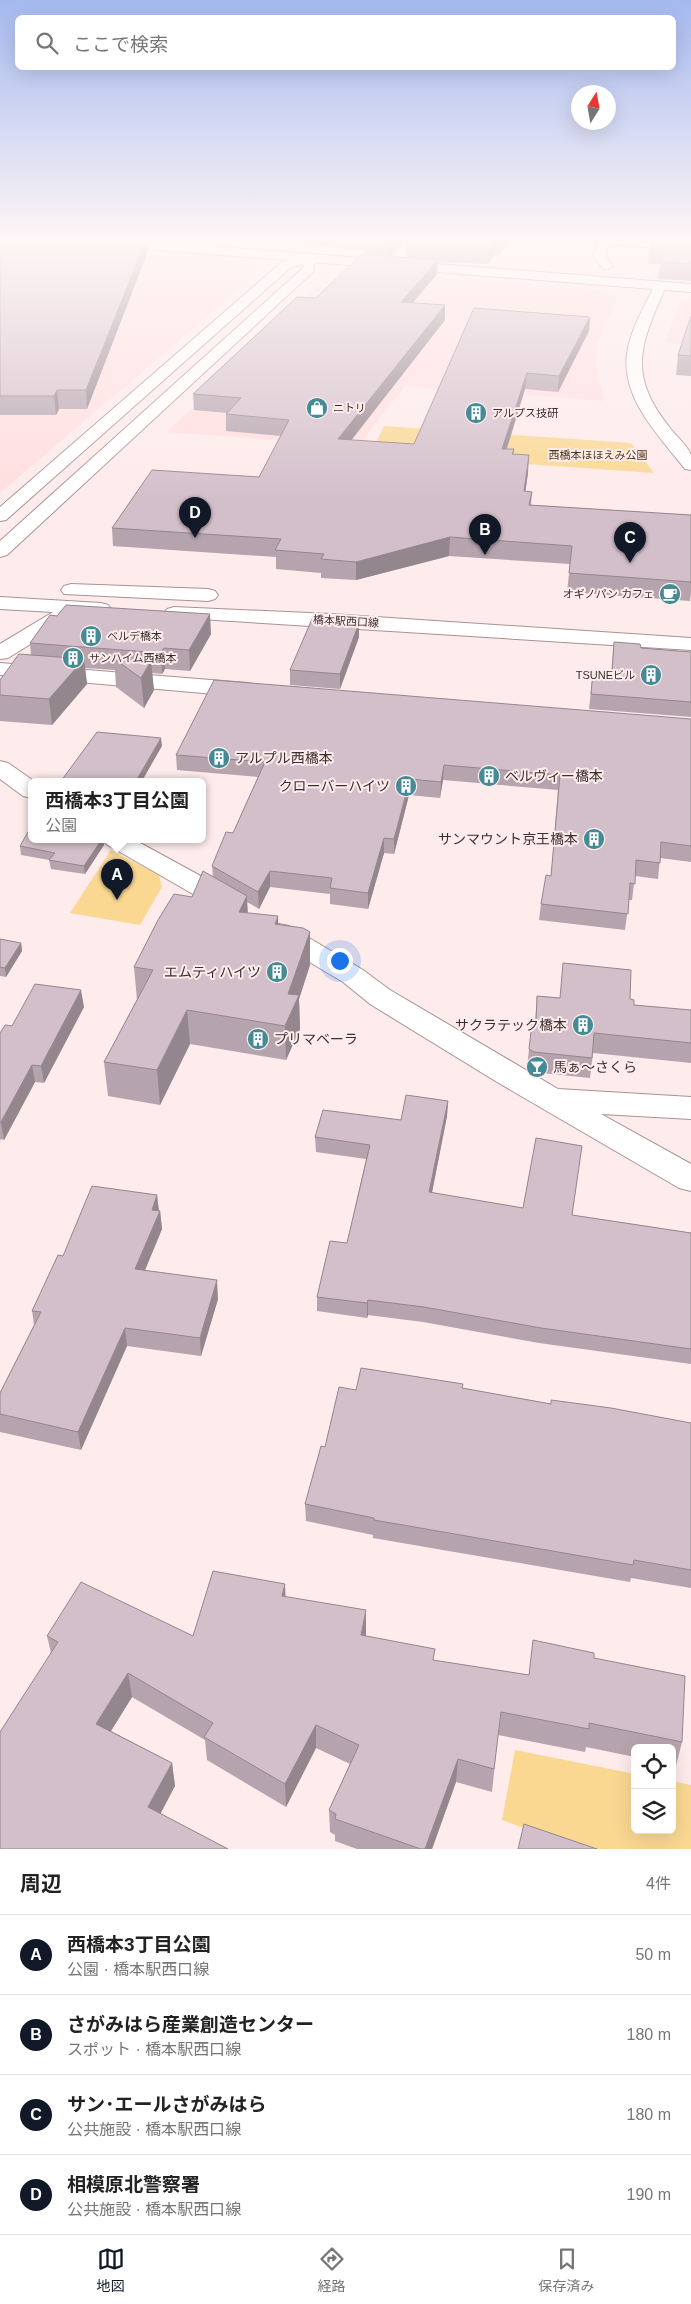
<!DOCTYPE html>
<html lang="ja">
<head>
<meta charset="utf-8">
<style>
	:root { --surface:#fff; --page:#f2f2f2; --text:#222; --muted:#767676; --line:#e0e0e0; --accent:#111827 }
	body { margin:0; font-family:Arial,"Noto Sans JP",sans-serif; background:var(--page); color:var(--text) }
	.controls { position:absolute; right:15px; bottom:15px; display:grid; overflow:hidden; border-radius:8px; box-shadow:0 5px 20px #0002 }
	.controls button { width:45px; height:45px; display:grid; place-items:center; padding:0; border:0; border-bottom:1px solid var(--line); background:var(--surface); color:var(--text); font:25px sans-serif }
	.compass { position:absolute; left:571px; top:85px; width:45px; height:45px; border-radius:50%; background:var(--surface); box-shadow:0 5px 20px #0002; rotate:11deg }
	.you { position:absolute; left:339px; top:960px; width:18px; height:18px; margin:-12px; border:4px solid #fff; border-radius:50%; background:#1a73e8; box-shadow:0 0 0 8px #1a73e833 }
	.badge { display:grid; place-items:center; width:32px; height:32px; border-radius:50%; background:var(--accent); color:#fff; font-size:16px; font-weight:700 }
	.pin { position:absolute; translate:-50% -41px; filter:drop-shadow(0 1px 2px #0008) }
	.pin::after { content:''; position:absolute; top:26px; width:18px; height:15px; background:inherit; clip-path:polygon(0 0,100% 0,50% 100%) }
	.popup { position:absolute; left:28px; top:778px; width:178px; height:65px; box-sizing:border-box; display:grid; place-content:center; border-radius:8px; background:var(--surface); filter:drop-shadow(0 1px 4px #0005); font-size:16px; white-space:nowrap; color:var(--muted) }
	.popup b { font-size:19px; color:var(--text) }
	.popup::after { content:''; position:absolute; left:50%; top:100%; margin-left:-10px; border:10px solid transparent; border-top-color:var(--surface) }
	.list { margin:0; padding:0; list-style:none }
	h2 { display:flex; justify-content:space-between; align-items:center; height:65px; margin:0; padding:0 20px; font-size:21px }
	h2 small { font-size:16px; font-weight:400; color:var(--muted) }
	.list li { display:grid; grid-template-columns:32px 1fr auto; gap:15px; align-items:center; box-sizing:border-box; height:80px; padding:0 20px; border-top:1px solid var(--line) }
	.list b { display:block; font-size:19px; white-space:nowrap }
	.list p { margin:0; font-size:16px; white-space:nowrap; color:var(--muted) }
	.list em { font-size:16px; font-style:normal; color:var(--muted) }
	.icon { flex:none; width:28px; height:28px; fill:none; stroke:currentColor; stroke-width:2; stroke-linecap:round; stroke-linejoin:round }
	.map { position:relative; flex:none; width:691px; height:1849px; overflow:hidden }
	.search { position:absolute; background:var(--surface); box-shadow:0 5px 20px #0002; left:15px; right:15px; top:15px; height:55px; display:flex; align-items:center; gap:12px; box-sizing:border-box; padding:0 18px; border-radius:8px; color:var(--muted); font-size:19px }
	.sheet { height:385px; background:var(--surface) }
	nav { display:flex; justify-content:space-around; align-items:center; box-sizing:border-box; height:70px; border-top:1px solid var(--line); background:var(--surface); font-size:14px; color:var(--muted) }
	nav a { display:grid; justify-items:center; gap:2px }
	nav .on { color:var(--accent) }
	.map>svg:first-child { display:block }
</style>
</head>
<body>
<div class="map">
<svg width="691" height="1849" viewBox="0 0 691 1849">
	<rect width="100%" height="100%" fill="#feebeb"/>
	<!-- built -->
	<path fill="#ffdedf" d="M 0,240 L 32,240 L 237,256 L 263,269 L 0,493 Z
		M 420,276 L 600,290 L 617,297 L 597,346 L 596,363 L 604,401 L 405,386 L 358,446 L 167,432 L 317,286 L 404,293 Z
		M 691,299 L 691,345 L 665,343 L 680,301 Z"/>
	<!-- green -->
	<path fill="#fad892" d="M 384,426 L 631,443 L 654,473 L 371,453 Z
		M 111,850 L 159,875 L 162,887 L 140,925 L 70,913 Z
		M 515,1750 L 635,1774 L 635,1830 L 672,1830 L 672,1781 L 691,1785 L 691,1849 L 582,1849 L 502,1820 Z"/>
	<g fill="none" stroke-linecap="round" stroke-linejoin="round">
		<!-- minor casing -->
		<g stroke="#a89292" stroke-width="2">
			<path id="minor" d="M 407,240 L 420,240 L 396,268 L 388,268 L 386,265 L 388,262 Z
				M 594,240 L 651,240 L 691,243 L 691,251 L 609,244 L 605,256 L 613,266 L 607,270 L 603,269 L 593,256 L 598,243 Z
				M 309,254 L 315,258 L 314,271 L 7,555 L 0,557 L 0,541 L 304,267 L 303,264 L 290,268 L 6,520 L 0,521 L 0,507 L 282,262 Z
				M 660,282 L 666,286 C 641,344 626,373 670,428 C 675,435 688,446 691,455 C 691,459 691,466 691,470 L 685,469 C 660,437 621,399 627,354 C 630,330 644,308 654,286 Z
				M 71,584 L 208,589 L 215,591 L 218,595 L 215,599 L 208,601 L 64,594 L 61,590 L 64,586 Z
				M 0,597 L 101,603 L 108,605 L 111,609 L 108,613 L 79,614 L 8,658 L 0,659 L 0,644 L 53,612 L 0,609 Z
				M 174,607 L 331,614 L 691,638 L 691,650 L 167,617 L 164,613 L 167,609 Z
				M 0,663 L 248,683 L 256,685 L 259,690 L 256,695 L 248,697 L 0,675 Z
				M 0,761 L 8,763 L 34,781 L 32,781 L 32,798 L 23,796 L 0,779 Z
				M 102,839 L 133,839 L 239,897 L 243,903 L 239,909 L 229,911 L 219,909 L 106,844 Z
				M 279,924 L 289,926 L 363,970 L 390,990 L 558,1089 L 691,1097 L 691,1119 L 601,1114 L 691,1164 L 691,1191 L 679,1188 L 497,1082 L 370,1004 L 343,982 L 269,938 L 265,932 L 269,926 Z"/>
		</g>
		<!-- highway casing -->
		<g stroke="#a89292" stroke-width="2">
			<path id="highway" d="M 77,240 L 132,240 L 691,284 L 691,292 L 83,244 Z"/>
		</g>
		<!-- minor -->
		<use href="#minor" fill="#fff" fill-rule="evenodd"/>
		<!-- highway -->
		<use href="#highway" fill="#fff" fill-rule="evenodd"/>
	</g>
	<!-- wall -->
	<path fill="#b5a4ae" d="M 0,240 L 148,240 L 148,251 L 87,409 L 59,409 L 56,415 L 0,415 Z
		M 258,240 L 404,240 L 390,257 L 406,258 L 406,244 L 410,240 L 511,240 L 498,256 L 495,254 L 487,264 L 438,262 L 437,274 L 413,303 L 445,305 L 445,320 L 351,440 L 414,444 L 590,317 L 589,331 L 558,392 L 525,389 L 507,449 L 514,449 L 514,454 L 528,473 L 525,492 L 532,492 L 531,505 L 691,515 L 691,593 L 690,601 L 567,592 L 570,564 L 449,556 L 356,580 L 321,578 L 321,573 L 276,569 L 276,557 L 113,546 L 112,528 L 259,477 L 281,436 L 226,431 L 226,414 L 227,413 L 194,410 L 193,394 L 316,298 L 365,255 L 365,251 L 342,249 L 342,248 Z
		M 691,240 L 691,281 L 658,279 L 660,264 L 648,264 L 650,247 Z
		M 691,316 L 691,376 L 676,375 L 678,355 Z
		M 359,623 L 359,637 L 340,689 L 290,685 L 290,670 Z
		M 211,634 L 190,671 L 165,669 L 162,674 L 152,673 L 154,690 L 144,708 L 116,687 L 115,670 L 85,668 L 87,684 L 52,725 L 0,721 L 0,680 L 31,655 L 30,643 Z
		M 614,642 L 641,648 L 691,652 L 691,717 L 589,709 L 593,672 L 611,674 Z
		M 691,719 L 691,862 L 660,858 L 658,879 L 635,876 L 632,900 L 629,900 L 625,930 L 539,920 L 541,904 L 551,876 L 558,790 L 443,780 L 440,798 L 409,795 L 394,854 L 384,853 L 368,909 L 330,904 L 330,894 L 270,887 L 259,909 L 247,902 L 248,913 L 278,924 L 310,932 L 310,965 L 299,999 L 300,1029 L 286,1060 L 190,1044 L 160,1105 L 108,1096 L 104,1062 L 137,1000 L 134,967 L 192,897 L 213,877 L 212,866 L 233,833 L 258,777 L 177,770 L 176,755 Z
		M 32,839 L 104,839 L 104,845 L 85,874 L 51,869 L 49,860 L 21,855 L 20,846 Z
		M 0,939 L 21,943 L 22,951 L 6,977 L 0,976 Z
		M 537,996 L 559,998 L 630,999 L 634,1005 L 691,1010 L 691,1063 L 593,1053 L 590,1078 L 532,1072 L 527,1069 L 529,1049 L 535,1023 Z
		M 84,1007 L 44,1083 L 35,1082 L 4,1140 L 1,1139 L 0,1141 L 0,1033 L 12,1026 Z
		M 448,1101 L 447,1116 L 432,1193 L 523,1208 L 572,1215 L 691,1233 L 691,1364 L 539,1343 L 423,1322 L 368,1315 L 367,1318 L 317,1311 L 317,1297 L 347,1243 L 366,1159 L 316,1152 L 315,1137 L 401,1120 Z
		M 157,1195 L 159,1210 L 160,1211 L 162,1229 L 145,1270 L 218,1299 L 201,1356 L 127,1346 L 81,1450 L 0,1432 L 0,1393 L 34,1325 L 32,1311 L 63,1256 Z
		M 463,1384 L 462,1388 L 551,1404 L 691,1423 L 691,1588 L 631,1578 L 630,1582 L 373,1538 L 373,1535 L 306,1521 L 305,1504 L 325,1447 L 356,1390 Z
		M 285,1597 L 366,1634 L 365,1636 L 434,1661 L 529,1675 L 533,1640 L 594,1658 L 682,1742 L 676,1766 L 672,1765 L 672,1748 L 635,1748 L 635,1757 L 586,1747 L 585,1752 L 498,1735 L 492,1792 L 456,1782 L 432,1849 L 357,1849 L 335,1841 L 335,1835 L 330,1832 L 329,1810 L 350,1764 L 316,1748 L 286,1807 L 207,1760 L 205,1740 L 132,1697 L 111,1731 L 172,1763 L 175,1786 L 0,1849 L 51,1653 L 47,1636 L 193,1636 Z"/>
	<!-- shaded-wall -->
	<path fill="#94868d" d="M 146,240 L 148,240 L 148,251 L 87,409 L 86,390 Z
		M 391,240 L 404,240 L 389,258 L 389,243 Z
		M 495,240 L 496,240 L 495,254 L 487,264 L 488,249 Z
		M 499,240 L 511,240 L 498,256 Z
		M 438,260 L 437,274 L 401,316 L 401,302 Z
		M 445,305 L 445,320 L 339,456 L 338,439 Z
		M 590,317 L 589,331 L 558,392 L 559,376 Z
		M 527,373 L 525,389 L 501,466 L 502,449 Z
		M 57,390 L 59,409 L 56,415 L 54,396 Z
		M 529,455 L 528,473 L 523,509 L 524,491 Z
		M 450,537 L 449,556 L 356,580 L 356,562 Z
		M 210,614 L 211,634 L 190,671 L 189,650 Z
		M 359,623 L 359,637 L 340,689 L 340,674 Z
		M 164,648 L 165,669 L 162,674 L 161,653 Z
		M 84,659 L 87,684 L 52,725 L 49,699 Z
		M 151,661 L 154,690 L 144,708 L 141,678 Z
		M 161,738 L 162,746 L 142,781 L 136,781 Z
		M 444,765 L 443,780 L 440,798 L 441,782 Z
		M 410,779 L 409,795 L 394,854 L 394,839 Z
		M 384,838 L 384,853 L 368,909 L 368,893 Z
		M 102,839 L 104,839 L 104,845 L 85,874 L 84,866 Z
		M 270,871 L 270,887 L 259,909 L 258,892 Z
		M 247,896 L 248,929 L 239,912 Z
		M 278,916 L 279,949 L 275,924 Z
		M 310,932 L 310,965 L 299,999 L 300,1029 L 286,1060 L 285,1026 L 288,994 Z
		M 21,943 L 22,951 L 6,977 L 5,968 Z
		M 81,990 L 84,1007 L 44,1083 L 41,1066 Z
		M 187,1010 L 190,1044 L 160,1105 L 157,1070 Z
		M 32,1065 L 35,1082 L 4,1140 L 1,1122 Z
		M 448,1101 L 447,1116 L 429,1207 L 429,1192 Z
		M 157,1195 L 159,1213 L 160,1211 L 162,1229 L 138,1287 L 135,1269 L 152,1210 Z
		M 217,1280 L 218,1299 L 201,1356 L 200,1338 Z
		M 368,1300 L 368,1315 L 367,1318 L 367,1303 Z
		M 125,1328 L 127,1346 L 81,1450 L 78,1432 Z
		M 285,1584 L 286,1608 L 282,1596 Z
		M 366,1610 L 366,1634 L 361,1659 L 361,1635 Z
		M 128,1673 L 132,1697 L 101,1747 L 96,1724 Z
		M 316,1725 L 316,1748 L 286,1807 L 285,1784 Z
		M 458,1759 L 456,1782 L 432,1849 L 425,1849 Z
		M 172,1763 L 175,1786 L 152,1830 L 148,1807 Z"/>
	<!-- building -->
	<path fill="#d3bfca" stroke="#94868d" d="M 0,240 L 146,240 L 86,390 L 57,390 L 54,396 L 0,396 Z
		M 365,240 L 391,240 L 389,243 Z
		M 410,240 L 495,240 L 488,249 L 406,244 Z
		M 653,240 L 691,240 L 691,264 L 660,262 L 666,247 L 650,247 Z
		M 362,254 L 438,260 L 401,302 L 445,305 L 338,439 L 414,444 L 474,308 L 590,317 L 559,376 L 527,373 L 502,449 L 514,449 L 512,454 L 529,455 L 524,491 L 532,492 L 529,505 L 691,515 L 691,582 L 569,573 L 572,546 L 450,537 L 356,562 L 321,559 L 324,554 L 275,550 L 281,539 L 112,528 L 152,470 L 259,477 L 289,420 L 226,414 L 241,398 L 193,394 L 297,297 L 316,298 Z
		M 691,316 L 691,356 L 678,355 Z
		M 66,605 L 210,614 L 189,650 L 164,648 L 161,653 L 30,643 L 50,615 L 57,616 Z
		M 312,619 L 359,623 L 340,674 L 290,670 Z
		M 614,642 L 640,644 L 641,648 L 691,652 L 691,702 L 591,694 L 593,672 L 612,674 Z
		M 19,654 L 84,659 L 49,699 L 0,695 L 0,680 Z
		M 113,658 L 151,661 L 141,678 Z
		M 214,680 L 691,719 L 691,846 L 661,842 L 660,863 L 636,860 L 635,884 L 630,883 L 628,914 L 541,904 L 546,875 L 551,876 L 560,775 L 444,765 L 441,782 L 410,779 L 394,839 L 384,838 L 368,893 L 330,888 L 332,878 L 270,871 L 258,892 L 212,866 L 226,832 L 233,833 L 265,762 L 176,755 Z
		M 97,732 L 161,738 L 136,781 L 61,781 Z
		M 32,825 L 32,839 L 102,839 L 84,866 L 49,860 L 55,853 L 20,846 Z
		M 203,871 L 247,896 L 239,912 L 278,916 L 275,924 L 303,928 L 310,932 L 288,994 L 299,995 L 285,1026 L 187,1010 L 157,1070 L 104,1062 L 153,970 L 134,967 L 158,920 L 174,894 L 192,897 Z
		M 0,939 L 21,943 L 5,968 L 0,967 Z
		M 563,963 L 631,970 L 630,999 L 634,1000 L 634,1005 L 691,1010 L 691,1043 L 594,1033 L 592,1058 L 534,1052 L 529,1049 L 532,1023 L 536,1023 L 537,996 L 560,998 Z
		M 35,984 L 81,990 L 41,1066 L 32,1065 L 1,1122 L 0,1122 L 0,1033 L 5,1025 L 12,1026 Z
		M 406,1095 L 448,1101 L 429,1192 L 523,1208 L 536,1138 L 582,1146 L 572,1215 L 691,1233 L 691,1349 L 541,1328 L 424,1307 L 368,1300 L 367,1303 L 317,1297 L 330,1241 L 347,1243 L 370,1145 L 315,1137 L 323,1110 L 401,1120 Z
		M 92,1186 L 157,1195 L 152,1210 L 160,1211 L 135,1269 L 217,1280 L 200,1338 L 125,1328 L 78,1432 L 0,1414 L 0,1393 L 41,1312 L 32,1311 L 58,1255 L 63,1256 Z
		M 361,1368 L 463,1384 L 462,1388 L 551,1404 L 551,1400 L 611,1408 L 691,1423 L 691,1570 L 634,1560 L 633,1565 L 374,1520 L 374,1518 L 305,1504 L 321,1446 L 325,1447 L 339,1387 L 356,1390 Z
		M 213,1571 L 285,1584 L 282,1596 L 366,1610 L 361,1635 L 435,1649 L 433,1660 L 529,1675 L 533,1640 L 594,1653 L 594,1658 L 685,1676 L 682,1742 L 589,1723 L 589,1729 L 501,1712 L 494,1769 L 458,1759 L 425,1849 L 421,1849 L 335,1819 L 336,1814 L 329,1810 L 359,1745 L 316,1725 L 285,1784 L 204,1737 L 213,1723 L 128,1673 L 96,1724 L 172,1763 L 148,1807 L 228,1849 L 0,1849 L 0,1732 L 58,1642 L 47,1636 L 81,1582 L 193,1636 Z
		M 524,1824 L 597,1849 L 518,1849 Z"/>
	<!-- sky -->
	<linearGradient id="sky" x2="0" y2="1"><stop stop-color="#a5b9ef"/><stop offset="0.48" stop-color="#fff6f6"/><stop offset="1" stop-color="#fff6f6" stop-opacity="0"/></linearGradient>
	<rect width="691" height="499" fill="url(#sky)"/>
	<!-- icons -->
	<defs>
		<g id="shop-disc" transform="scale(1.125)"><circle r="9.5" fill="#458b96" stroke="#feebeb"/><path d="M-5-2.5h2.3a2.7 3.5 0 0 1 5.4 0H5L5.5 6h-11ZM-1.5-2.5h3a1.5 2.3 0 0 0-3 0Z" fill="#fff"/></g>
		<g id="building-disc" transform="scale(1.125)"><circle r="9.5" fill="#458b96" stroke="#feebeb"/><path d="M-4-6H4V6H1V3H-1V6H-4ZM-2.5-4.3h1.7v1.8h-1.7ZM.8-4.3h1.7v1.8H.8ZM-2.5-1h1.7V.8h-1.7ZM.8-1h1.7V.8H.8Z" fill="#fff"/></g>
		<g id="cafe-disc" transform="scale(1.125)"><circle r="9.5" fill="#458b96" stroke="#feebeb"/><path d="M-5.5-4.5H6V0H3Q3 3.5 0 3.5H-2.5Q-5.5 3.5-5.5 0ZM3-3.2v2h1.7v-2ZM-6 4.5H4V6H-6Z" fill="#fff"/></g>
		<g id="bar-disc" transform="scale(1.125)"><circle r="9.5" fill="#458b96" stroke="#feebeb"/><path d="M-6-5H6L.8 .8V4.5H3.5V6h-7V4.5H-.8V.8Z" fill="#fff"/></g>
	</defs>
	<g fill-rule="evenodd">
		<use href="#shop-disc" x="317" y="408"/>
		<use href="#building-disc" x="476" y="413"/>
		<use href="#cafe-disc" x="670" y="594"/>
		<use href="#building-disc" x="91" y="636"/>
		<use href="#building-disc" x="73" y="658"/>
		<use href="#building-disc" x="651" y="675"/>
		<use href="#building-disc" x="219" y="758"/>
		<use href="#building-disc" x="489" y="776"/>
		<use href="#building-disc" x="406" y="786"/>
		<use href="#building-disc" x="594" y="839"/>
		<use href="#building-disc" x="277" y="972"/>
		<use href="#building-disc" x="583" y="1025"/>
		<use href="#building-disc" x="258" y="1039"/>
		<use href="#bar-disc" x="537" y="1067"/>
	</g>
	<g text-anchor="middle" stroke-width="4" stroke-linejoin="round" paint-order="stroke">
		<!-- far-poi labels -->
		<g font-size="11" fill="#383030" stroke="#feebeb" text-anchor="start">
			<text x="333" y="412">ニトリ</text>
			<text x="492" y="417">アルプス技研</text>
			<text x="654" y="598" text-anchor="end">オギノパン カフェ</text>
			<text x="107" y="640">ベルデ橋本</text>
			<text x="89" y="662">サンハイム西橋本</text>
			<text x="635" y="679" text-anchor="end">TSUNEビル</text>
		</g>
		<!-- far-park labels -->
		<g font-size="11" fill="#4a3916" stroke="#feebeb">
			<text x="598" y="459">西橋本ほほえみ公園</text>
		</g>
		<!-- far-street labels -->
		<g font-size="11" fill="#383030" stroke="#feebeb">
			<text transform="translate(346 621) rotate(3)" y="4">橋本駅西口線</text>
		</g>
		<!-- poi labels -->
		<g font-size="14" fill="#383030" stroke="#feebeb" text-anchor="start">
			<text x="235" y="763">アルプル西橋本</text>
			<text x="505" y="781">ベルヴィー橋本</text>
			<text x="390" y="791" text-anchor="end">クローバーハイツ</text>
			<text x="578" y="844" text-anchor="end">サンマウント京王橋本</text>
			<text x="261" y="977" text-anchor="end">エムティハイツ</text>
			<text x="567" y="1030" text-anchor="end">サクラテック橋本</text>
			<text x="274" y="1044">プリマベーラ</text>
			<text x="553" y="1072">馬ぁ～さくら</text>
		</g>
	</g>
</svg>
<div class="controls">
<button><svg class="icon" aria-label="locate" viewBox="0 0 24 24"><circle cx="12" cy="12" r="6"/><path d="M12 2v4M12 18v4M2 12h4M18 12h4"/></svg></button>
<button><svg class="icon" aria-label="layers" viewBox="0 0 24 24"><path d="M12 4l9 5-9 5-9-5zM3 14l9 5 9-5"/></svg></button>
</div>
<svg class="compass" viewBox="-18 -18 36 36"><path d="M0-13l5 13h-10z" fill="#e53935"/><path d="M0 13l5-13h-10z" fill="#767676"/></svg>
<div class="you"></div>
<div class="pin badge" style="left:117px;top:900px">A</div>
<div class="popup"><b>西橋本3丁目公園</b>公園</div>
<div class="pin badge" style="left:485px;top:555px">B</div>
<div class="pin badge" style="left:630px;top:563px">C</div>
<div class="pin badge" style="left:195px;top:538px">D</div>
<div class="search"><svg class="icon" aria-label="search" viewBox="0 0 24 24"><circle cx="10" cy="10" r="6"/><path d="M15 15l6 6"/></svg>ここで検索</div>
</div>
<section class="sheet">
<h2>周辺<small>4件</small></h2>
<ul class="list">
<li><span class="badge">A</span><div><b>西橋本3丁目公園</b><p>公園 · 橋本駅西口線</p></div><em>50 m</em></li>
<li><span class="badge">B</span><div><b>さがみはら産業創造センター</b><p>スポット · 橋本駅西口線</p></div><em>180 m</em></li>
<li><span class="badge">C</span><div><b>サン･エールさがみはら</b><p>公共施設 · 橋本駅西口線</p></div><em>180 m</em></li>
<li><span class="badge">D</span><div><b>相模原北警察署</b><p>公共施設 · 橋本駅西口線</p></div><em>190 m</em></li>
</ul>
</section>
<nav>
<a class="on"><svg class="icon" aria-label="map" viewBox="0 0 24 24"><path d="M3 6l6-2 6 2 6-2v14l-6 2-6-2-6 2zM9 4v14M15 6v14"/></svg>地図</a>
<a><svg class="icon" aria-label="directions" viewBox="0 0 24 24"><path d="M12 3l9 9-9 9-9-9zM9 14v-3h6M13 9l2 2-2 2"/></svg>経路</a>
<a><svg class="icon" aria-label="saved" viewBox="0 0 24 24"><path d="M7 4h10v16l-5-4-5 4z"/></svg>保存済み</a>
</nav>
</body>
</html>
